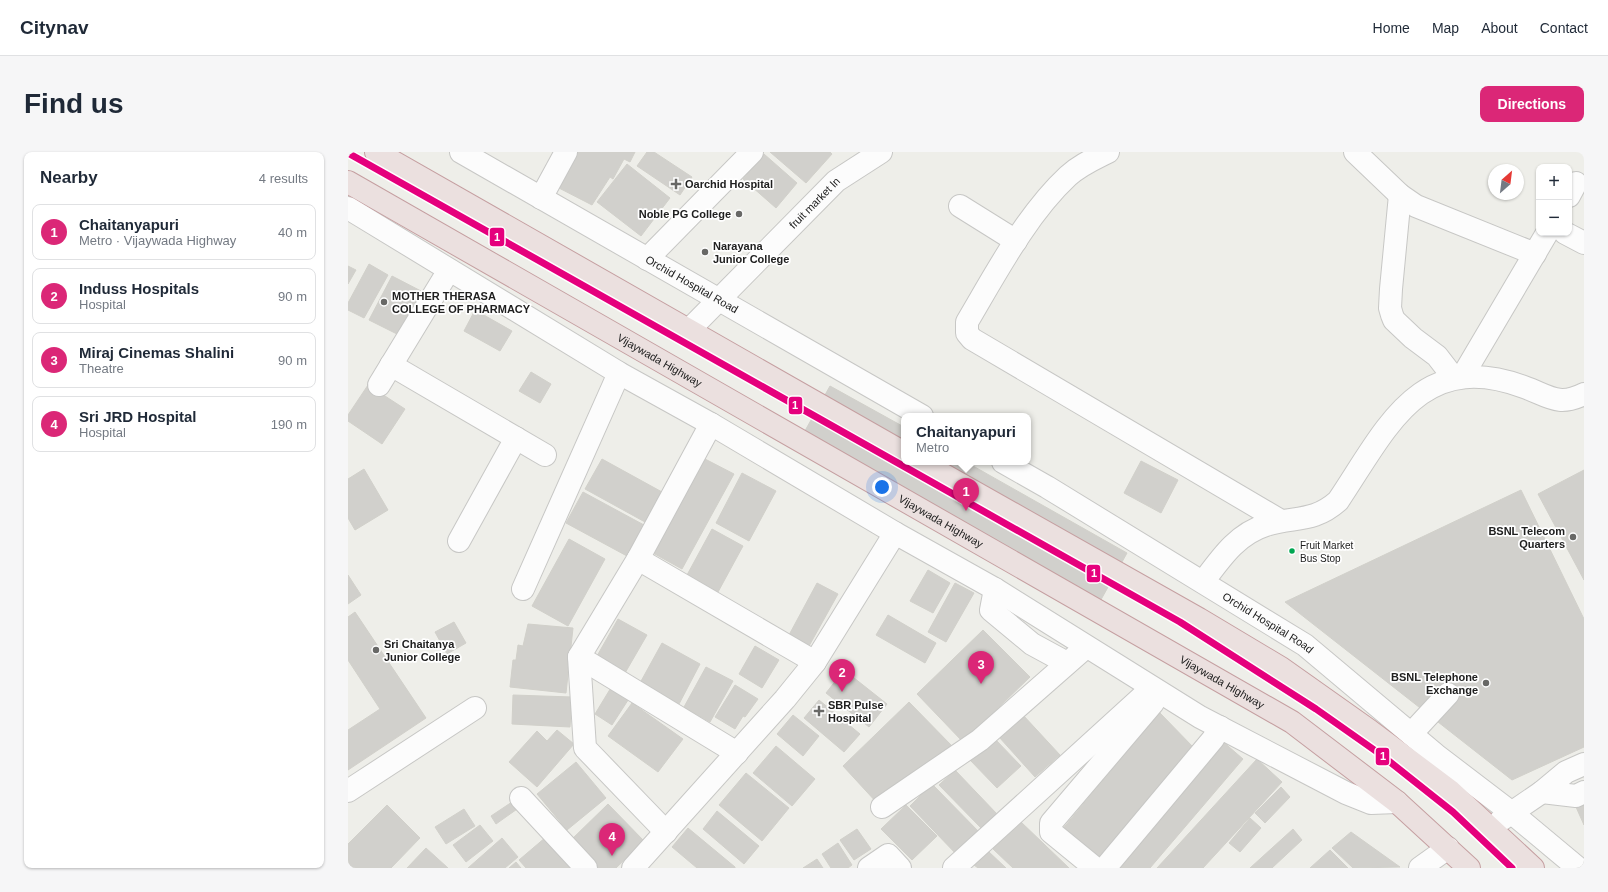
<!DOCTYPE html>
<html lang="en">
<head>
<meta charset="utf-8">
<style>
	:root { --surface:#fff; --page:#f6f6f7; --text:#1f2937; --muted:#747a83; --line:#e0e1e3; --accent:#db2777 }
	body { margin:0; font-family:Helvetica,sans-serif; background:var(--page); color:var(--text) }
	.controls { position:absolute; right:12px; top:12px; display:grid; overflow:hidden; border-radius:8px; box-shadow:0 1px 3px #0004 }
	.controls button { width:36px; height:36px; display:grid; place-items:center; padding:0; border:0; border-bottom:1px solid var(--line); background:var(--surface); color:var(--text); font:20px sans-serif }
	.compass { position:absolute; left:1140px; top:12px; width:36px; height:36px; border-radius:50%; background:var(--surface); box-shadow:0 1px 3px #0004; rotate:28deg }
	.you { position:absolute; left:534px; top:335px; width:14px; height:14px; margin:-10px; border:3px solid #fff; border-radius:50%; background:#1a73e8; box-shadow:0 0 0 6px #1a73e833 }
	.badge { display:grid; place-items:center; width:26px; height:26px; border-radius:50%; background:var(--accent); color:#fff; font-size:13px; font-weight:700 }
	.pin { position:absolute; translate:-50% -33px; filter:drop-shadow(0 1px 2px #0008) }
	.pin::after { content:''; position:absolute; top:21px; width:14px; height:12px; background:inherit; clip-path:polygon(0 0,100% 0,50% 100%) }
	.popup { position:absolute; left:553px; top:261px; width:130px; height:52px; box-sizing:border-box; display:grid; place-content:center; border-radius:8px; background:var(--surface); filter:drop-shadow(0 1px 3px #0005); font-size:13px; white-space:nowrap; color:var(--muted) }
	.popup b { font-size:15px; color:var(--text) }
	.popup::after { content:''; position:absolute; left:50%; top:100%; margin-left:-8px; border:8px solid transparent; border-top-color:var(--surface) }
	.list { margin:0; padding:0; list-style:none }
	h2 { display:flex; justify-content:space-between; align-items:center; height:52px; margin:0; padding:0 16px; font-size:17px }
	h2 small { font-size:13px; font-weight:400; color:var(--muted) }
	.list li { display:grid; grid-template-columns:26px 1fr auto; gap:12px; align-items:center; box-sizing:border-box; height:56px; margin:0 8px 8px; padding:0 8px; border:1px solid var(--line); border-radius:8px }
	.list b { display:block; font-size:15px; white-space:nowrap }
	.list p { margin:0; font-size:13px; white-space:nowrap; color:var(--muted) }
	.list em { font-size:13px; font-style:normal; color:var(--muted) }
	.map { position:relative; flex:none; width:1236px; height:716px; overflow:hidden; border-radius:8px }
	header { display:flex; align-items:center; gap:24px; box-sizing:border-box; height:56px; padding:0 20px; background:var(--surface); border-bottom:1px solid var(--line) }
	header strong { font-size:19px }
	nav { display:flex; gap:22px; margin-inline-start:auto; font-size:14px }
	.intro { display:flex; align-items:center; justify-content:space-between; box-sizing:border-box; height:96px; padding:0 24px }
	h1 { margin:0; font-size:28px }
	.button { padding:10px 18px; border-radius:8px; background:var(--accent); color:#fff; font-size:14px; font-weight:700 }
	main { display:flex; gap:24px; padding:0 24px }
	aside { flex:1; background:var(--surface); border-radius:8px; box-shadow:0 1px 3px #0004 }
	.map>svg:first-child { display:block }
</style>
</head>
<body>
<header>
<strong>Citynav</strong>
<nav><a>Home</a><a>Map</a><a>About</a><a>Contact</a></nav>
</header>
<div class="intro"><h1>Find us</h1><a class="button">Directions</a></div>
<main>
<aside>
<h2>Nearby<small>4 results</small></h2>
<ul class="list">
<li><span class="badge">1</span><div><b>Chaitanyapuri</b><p>Metro · Vijaywada Highway</p></div><em>40 m</em></li>
<li><span class="badge">2</span><div><b>Induss Hospitals</b><p>Hospital</p></div><em>90 m</em></li>
<li><span class="badge">3</span><div><b>Miraj Cinemas Shalini</b><p>Theatre</p></div><em>90 m</em></li>
<li><span class="badge">4</span><div><b>Sri JRD Hospital</b><p>Hospital</p></div><em>190 m</em></li>
</ul>
</aside>
<div class="map">
<svg width="1236" height="716" viewBox="0 0 1236 716">
	<rect width="100%" height="100%" fill="#eeeee9"/>
	<!-- building -->
	<path fill="#d1d0cc" stroke="#d1d0ca" d="M 228,0 L 287,0 L 282,10 L 276,7 L 265,27 L 262,25 L 244,53 L 209,35 Z
		M 299,0 L 306,0 L 344,25 L 332,43 L 289,14 Z
		M 422,0 L 482,0 L 484,2 L 458,31 Z
		M 416,2 L 449,31 L 428,56 L 395,27 Z
		M 279,12 L 322,46 L 293,84 L 249,50 Z
		M 21,112 L 40,123 L 16,166 L 0,158 L 0,151 Z
		M 0,114 L 8,118 L 0,132 Z
		M 44,124 L 73,139 L 51,183 L 21,168 Z
		M 127,158 L 164,179 L 152,199 L 116,179 Z
		M 183,220 L 203,232 L 192,251 L 171,239 Z
		M 20,233 L 57,257 L 34,292 L 0,269 L 0,263 Z
		M 482,234 L 556,275 L 556,310 L 618,310 L 779,401 L 750,453 L 453,286 Z
		M 254,307 L 314,340 L 297,370 L 237,337 Z
		M 357,307 L 386,322 L 334,417 L 305,401 Z
		M 793,309 L 830,328 L 813,361 L 776,341 Z
		M 16,317 L 40,358 L 7,378 L 0,366 L 0,327 Z
		M 1236,318 L 1236,428 L 1190,342 Z
		M 394,321 L 428,339 L 401,389 L 368,371 Z
		M 1173,338 L 1236,467 L 1236,595 L 1164,628 L 937,450 Z
		M 235,340 L 296,373 L 279,404 L 218,371 Z
		M 364,377 L 395,394 L 370,440 L 339,423 Z
		M 221,387 L 257,407 L 220,474 L 184,454 Z
		M 580,418 L 602,431 L 585,461 L 562,449 Z
		M 0,423 L 13,443 L 0,452 Z
		M 469,431 L 490,442 L 461,494 L 441,483 Z
		M 607,431 L 626,441 L 598,490 L 580,480 Z
		M 7,460 L 78,566 L 0,618 L 0,578 L 32,557 L 0,508 L 0,465 Z
		M 540,463 L 588,491 L 577,511 L 528,483 Z
		M 270,467 L 299,483 L 277,521 L 249,504 Z
		M 106,470 L 118,491 L 99,502 L 87,480 Z
		M 180,472 L 225,476 L 218,541 L 162,535 L 165,508 L 168,508 L 170,493 L 175,494 Z
		M 635,478 L 682,525 L 615,590 L 569,542 Z
		M 314,491 L 352,512 L 331,552 L 292,531 Z
		M 407,494 L 431,508 L 414,536 L 391,522 Z
		M 358,515 L 385,529 L 362,570 L 336,555 Z
		M 496,518 L 539,552 L 521,575 L 478,541 Z
		M 387,533 L 410,547 L 397,565 L 395,564 L 387,577 L 367,565 Z
		M 264,534 L 282,545 L 264,573 L 247,562 Z
		M 165,543 L 224,545 L 222,575 L 164,572 Z
		M 471,548 L 512,582 L 496,600 L 456,566 Z
		M 561,550 L 604,594 L 530,652 L 495,614 Z
		M 284,551 L 335,587 L 310,620 L 260,584 Z
		M 811,560 L 846,596 L 748,709 L 713,679 Z
		M 445,563 L 471,584 L 455,604 L 429,582 Z
		M 675,563 L 712,603 L 687,625 L 651,585 Z
		M 209,578 L 226,592 L 189,635 L 161,610 L 189,579 L 199,589 Z
		M 646,586 L 673,614 L 649,636 L 622,608 Z
		M 873,588 L 895,607 L 802,716 L 763,716 Z
		M 428,594 L 467,627 L 444,654 L 405,621 Z
		M 909,607 L 934,630 L 855,716 L 809,716 Z
		M 228,610 L 258,646 L 219,678 L 189,642 Z
		M 607,618 L 649,662 L 634,677 L 591,633 Z
		M 398,621 L 441,656 L 414,689 L 371,653 Z
		M 584,632 L 634,683 L 611,705 L 562,654 Z
		M 933,635 L 942,645 L 917,671 L 907,661 Z
		M 167,648 L 172,655 L 148,672 L 143,664 Z
		M 1236,651 L 1236,673 L 1228,655 Z
		M 260,652 L 296,689 L 268,716 L 248,716 L 222,689 Z
		M 39,653 L 72,686 L 43,716 L 0,716 L 0,692 Z
		M 558,653 L 589,684 L 564,708 L 533,677 Z
		M 116,657 L 127,674 L 98,692 L 87,675 Z
		M 369,659 L 411,694 L 396,712 L 355,677 Z
		M 902,666 L 913,676 L 892,700 L 881,691 Z
		M 672,669 L 721,716 L 665,716 L 645,697 Z
		M 132,673 L 145,689 L 118,710 L 105,693 Z
		M 340,676 L 387,715 L 387,716 L 349,716 L 324,695 Z
		M 509,677 L 523,697 L 506,708 L 492,688 Z
		M 945,677 L 954,688 L 924,716 L 902,716 Z
		M 1003,680 L 1052,715 L 1005,716 L 984,696 Z
		M 198,685 L 224,716 L 178,716 L 171,708 Z
		M 154,686 L 170,705 L 157,716 L 120,716 Z
		M 490,691 L 504,713 L 500,716 L 483,716 L 474,702 Z
		M 78,696 L 100,716 L 59,716 Z
		M 982,698 L 1000,716 L 962,716 Z
		M 640,699 L 658,716 L 630,716 L 626,713 Z
		M 469,707 L 475,716 L 455,716 Z
		M 168,710 L 173,716 L 161,716 Z"/>
	<g fill="none" stroke-linecap="round" stroke-linejoin="round">
		<!-- minor casing -->
		<g stroke="#c7c7c5" stroke-width="24">
			<g id="minor">
				<path id="s1" d="M 113,0 L 574,264"/>
				<path d="M 760,0 C 746,7 732,13 720,24 C 679,62 648,121 619,170 L 619,181 L 624,187 L 933,369"/>
				<path d="M 1007,0 L 1052,43 L 1068,54 L 1187,102"/>
				<path d="M 1052,43 L 1043,137 L 1042,156 L 1044,163 L 1046,168 L 1065,186 L 1089,204 L 1106,226"/>
				<path d="M 1221,44 L 1228,31"/>
				<path d="M 193,46 L 218,0"/>
				<path d="M 612,54 L 668,89"/>
				<path d="M 0,56 L 271,221 L 363,272 L 547,381 L 647,437 L 852,565 L 998,641 L 1023,651 L 1049,650"/>
				<path d="M 1217,81 L 1236,91"/>
				<path d="M 299,107 L 404,0"/>
				<path id="s2" d="M 340,179 L 488,29 L 533,0"/>
				<path d="M 43,213 L 197,303"/>
				<path d="M 1114,225 L 1199,81"/>
				<path d="M 31,233 L 101,118"/>
				<path id="s3" d="M 655,310 L 699,335 L 957,493 L 1088,603 L 1164,661 L 1230,716"/>
				<path d="M 111,389 L 168,286"/>
				<path d="M 290,407 L 467,510"/>
				<path d="M 855,430 C 873,406 889,382 918,373 C 947,364 965,371 990,349 C 1039,276 1072,196 1176,235 C 1201,244 1210,255 1236,242"/>
				<path d="M 175,437 L 271,221"/>
				<path d="M 647,437 L 643,458 L 684,492 L 719,511"/>
				<path d="M 231,505 L 389,601"/>
				<path d="M 1063,582 L 1100,542"/>
				<path d="M 0,639 L 127,556"/>
				<path d="M 1194,640 L 1228,644 L 1236,640"/>
				<path d="M 173,646 L 238,716"/>
				<path d="M 534,655 L 632,588 L 738,495"/>
				<path d="M 1153,668 L 1194,640 L 1218,620 L 1236,612"/>
				<path d="M 318,680 L 237,596 L 231,505 L 290,407 L 363,272"/>
				<path d="M 285,716 L 437,547 L 467,510 L 547,381"/>
				<path d="M 521,716 L 540,703 L 552,716"/>
				<path d="M 606,716 L 804,536"/>
				<path d="M 747,716 L 703,680 L 703,671 L 805,551"/>
				<path d="M 757,716 L 865,587 L 872,575"/>
				<path d="M 1072,716 L 1100,696"/>
			</g>
		</g>
		<!-- highway casing -->
		<g stroke="#c59fa1" stroke-width="24">
			<g id="highway">
				<path d="M 28,0 L 556,301"/>
				<path id="s4" d="M 0,30 L 944,570 L 1049,650 L 1121,716"/>
				<path d="M 573,310 L 851,467 L 933,516 L 1022,579 L 1102,639 L 1185,716"/>
			</g>
		</g>
		<!-- minor -->
		<use href="#minor" stroke="#fcfcfc" stroke-width="22"/>
		<!-- highway -->
		<use href="#highway" stroke="#ebe0df" stroke-width="22"/>
		<!-- metro-1 casing -->
		<g stroke="#fff" stroke-width="10">
			<path id="metro-1" d="M 0,1 L 832,470 L 968,557 L 1032,602 L 1105,660 L 1164,716"/>
		</g>
		<!-- metro-1 -->
		<use href="#metro-1" stroke="#e5007d" stroke-width="7"/>
	</g>
	<!-- markers -->
	<g fill="#686866" stroke="#fff" stroke-width="1.5">
		<path d="M326 26h4v4h4v4h-4v4h-4v-4h-4v-4h4z"/>
		<circle cx="391" cy="62" r="4"/>
		<circle cx="357" cy="100" r="4"/>
		<circle cx="36" cy="150" r="4"/>
		<circle cx="1225" cy="385" r="4"/>
		<circle cx="28" cy="498" r="4"/>
		<circle cx="1138" cy="531" r="4"/>
		<path d="M469 553h4v4h4v4h-4v4h-4v-4h-4v-4h4z"/>
	</g>
	<circle fill="#00a651" stroke="#fff" stroke-width="1.5" cx="944" cy="399" r="3.5"/>
	<g text-anchor="middle" stroke-width="3.5" stroke-linejoin="round" paint-order="stroke">
		<!-- bus labels -->
		<g font-size="10" fill="#202020" stroke="#fff" text-anchor="start">
			<text x="952" y="397">Fruit Market<tspan x="952" dy="13">Bus Stop</tspan></text>
		</g>
		<!-- poi labels -->
		<g font-size="11" font-weight="bold" fill="#202020" stroke="#fff" text-anchor="start">
			<text x="337" y="36">Oarchid Hospital</text>
			<text x="383" y="66" text-anchor="end">Noble PG College</text>
			<text x="365" y="98">Narayana<tspan x="365" dy="13">Junior College</tspan></text>
			<text x="44" y="148">MOTHER THERASA<tspan x="44" dy="13">COLLEGE OF PHARMACY</tspan></text>
			<text x="1217" y="383" text-anchor="end">BSNL Telecom<tspan x="1217" dy="13">Quarters</tspan></text>
			<text x="36" y="496">Sri Chaitanya<tspan x="36" dy="13">Junior College</tspan></text>
			<text x="1130" y="529" text-anchor="end">BSNL Telephone<tspan x="1130" dy="13">Exchange</tspan></text>
			<text x="480" y="557">SBR Pulse<tspan x="480" dy="13">Hospital</tspan></text>
		</g>
		<!-- street labels -->
		<g font-size="11" fill="#202020" stroke="#fff">
			<text dy="4" stroke="none"><textPath href="#s2" startOffset="180">fruit market ln</textPath></text>
			<text dy="4" stroke="none"><textPath href="#s1" startOffset="266">Orchid Hospital Road</textPath></text>
			<text dy="4" stroke="none"><textPath href="#s4" startOffset="359">Vijaywada Highway</textPath></text>
			<text dy="4" stroke="none"><textPath href="#s4" startOffset="683">Vijaywada Highway</textPath></text>
			<text dy="4" stroke="none"><textPath href="#s3" startOffset="310">Orchid Hospital Road</textPath></text>
			<text dy="4" stroke="none"><textPath href="#s4" startOffset="1007">Vijaywada Highway</textPath></text>
		</g>
	</g>
	<g stroke="#fff" stroke-width="1.5">
		<rect x="141" y="75" width="16" height="20" rx="4" fill="#e5007d"/>
		<rect x="440" y="244" width="15" height="19" rx="4" fill="#e5007d"/>
		<rect x="738" y="412" width="15" height="19" rx="4" fill="#e5007d"/>
		<rect x="1027" y="595" width="15" height="19" rx="4" fill="#e5007d"/>
	</g>
	<g font-size="11" text-anchor="middle" font-weight="bold" fill="#fff">
		<text x="149" y="89">1</text>
		<text x="447" y="257">1</text>
		<text x="746" y="425">1</text>
		<text x="1035" y="608">1</text>
	</g>
</svg>
<div class="controls">
<button>+</button>
<button>−</button>
</div>
<svg class="compass" viewBox="-18 -18 36 36"><path d="M0-13l5 13h-10z" fill="#e53935"/><path d="M0 13l5-13h-10z" fill="#747a83"/></svg>
<div class="you"></div>
<div class="pin badge" style="left:618px;top:359px">1</div>
<div class="popup"><b>Chaitanyapuri</b>Metro</div>
<div class="pin badge" style="left:494px;top:540px">2</div>
<div class="pin badge" style="left:633px;top:532px">3</div>
<div class="pin badge" style="left:264px;top:704px">4</div>
</div>
</main>
</body>
</html>
